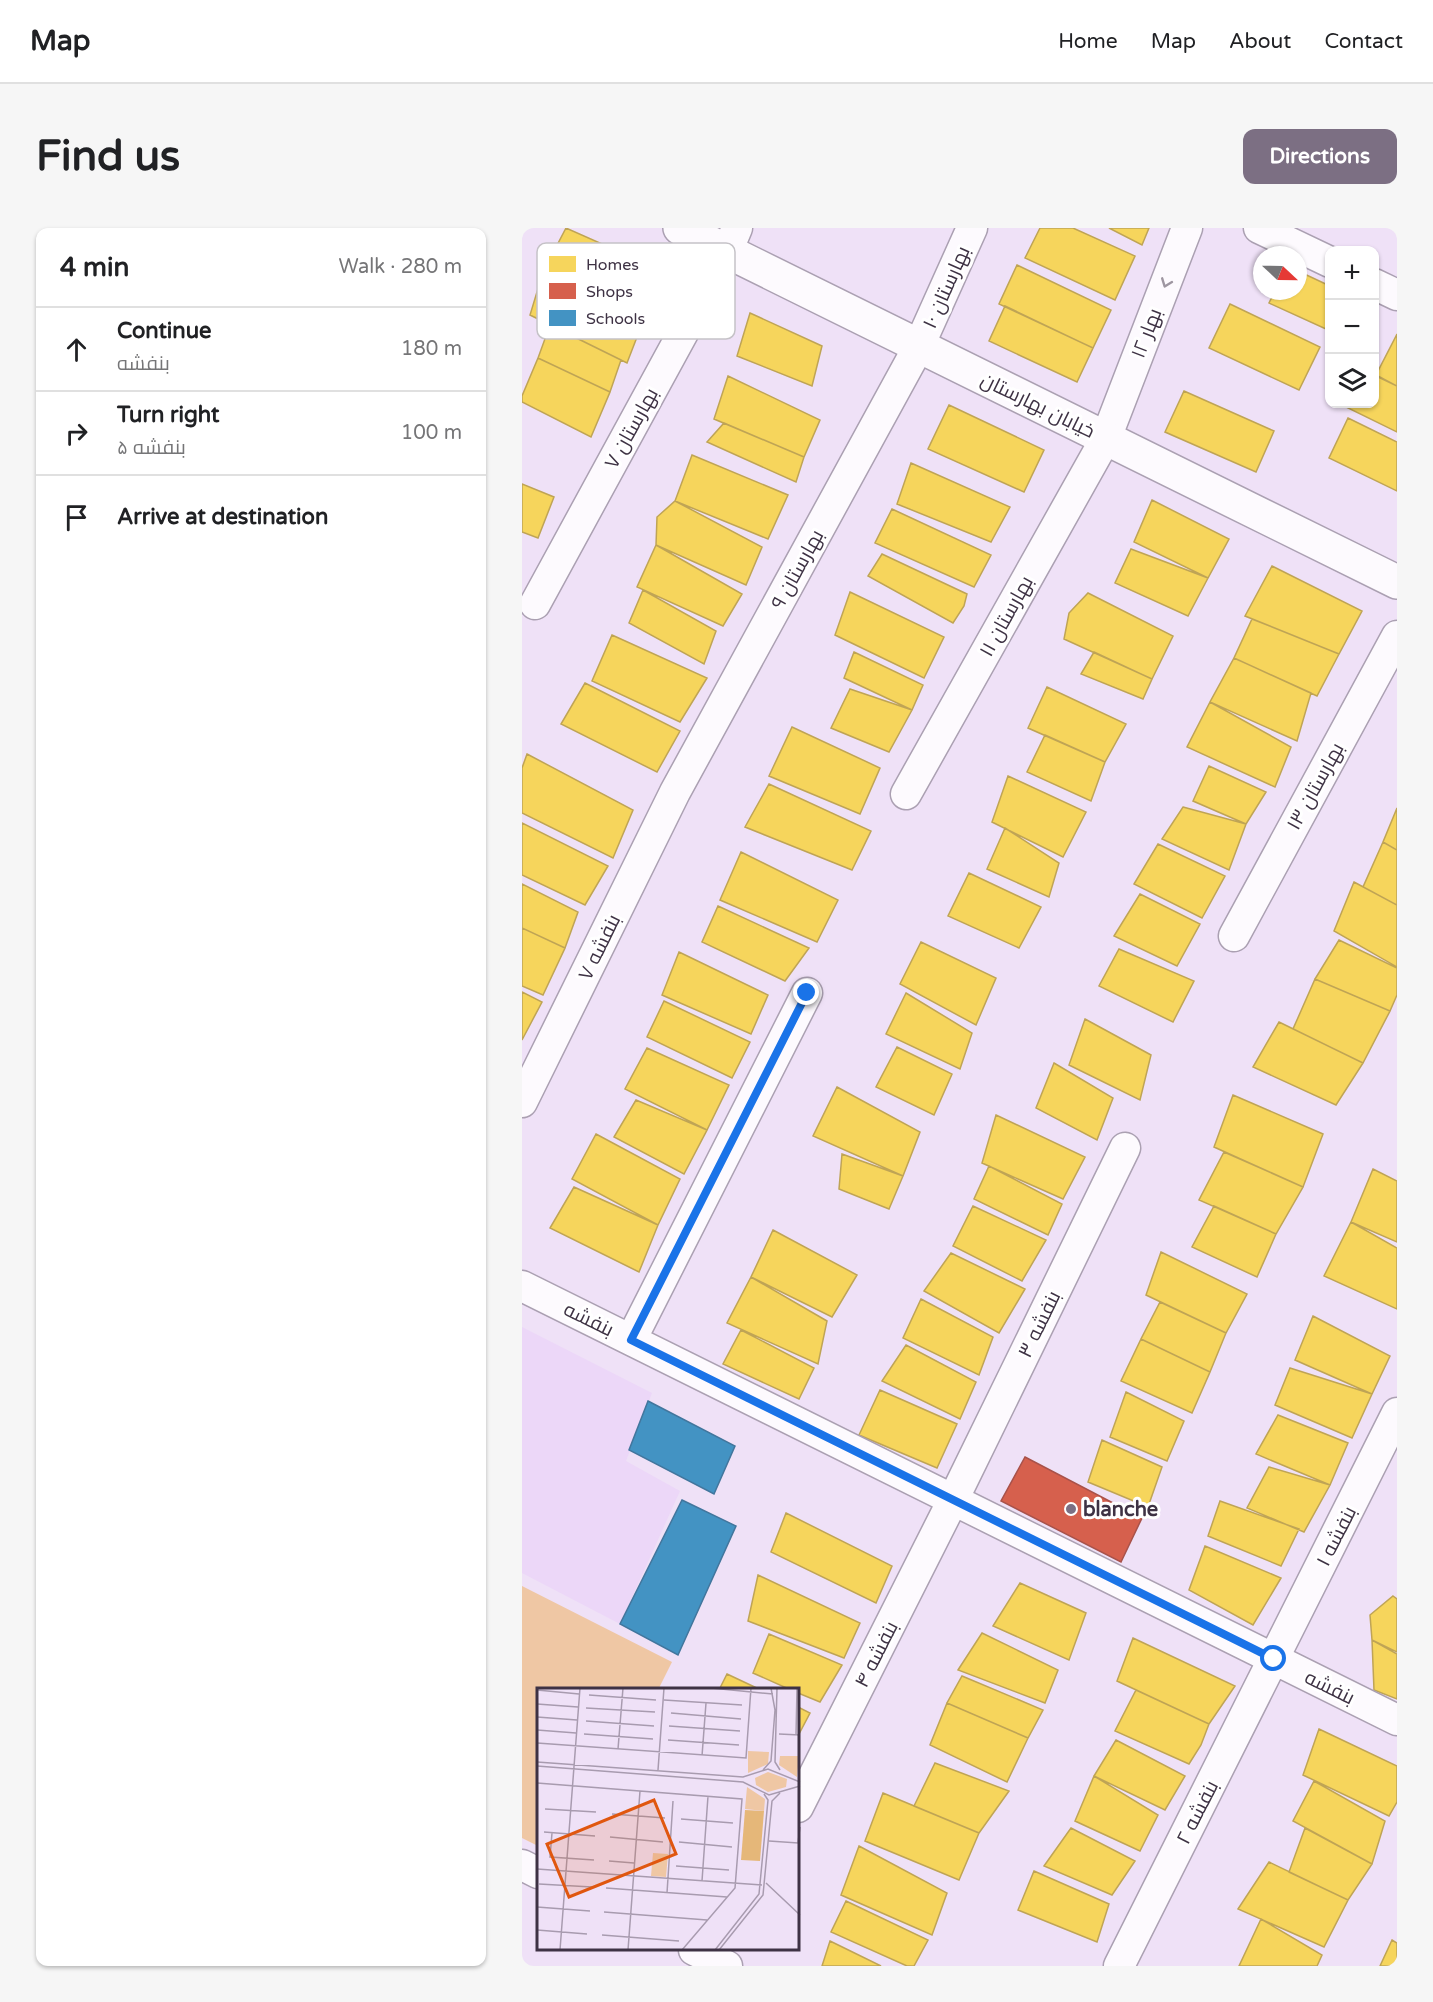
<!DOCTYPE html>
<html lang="en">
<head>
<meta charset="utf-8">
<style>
	:root { --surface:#fff; --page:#f6f6f6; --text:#202124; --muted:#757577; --line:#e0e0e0; --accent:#7c6f83 }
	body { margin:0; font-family:"Varela Round",Cairo,sans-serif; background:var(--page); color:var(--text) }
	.controls { position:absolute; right:18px; top:18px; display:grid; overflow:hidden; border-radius:12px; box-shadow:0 2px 4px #0004 }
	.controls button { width:54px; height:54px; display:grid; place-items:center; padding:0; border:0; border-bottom:2px solid var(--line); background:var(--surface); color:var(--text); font:30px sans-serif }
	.compass { position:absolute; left:731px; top:18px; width:54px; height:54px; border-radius:50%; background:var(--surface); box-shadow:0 2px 4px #0004; rotate:112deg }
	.stop { position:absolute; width:18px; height:18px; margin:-14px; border:4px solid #1a73e8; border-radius:50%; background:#fff }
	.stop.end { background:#1a73e8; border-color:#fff; box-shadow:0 2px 6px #0008 }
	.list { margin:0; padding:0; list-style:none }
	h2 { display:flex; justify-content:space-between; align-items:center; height:78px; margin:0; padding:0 24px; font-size:26px }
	h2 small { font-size:20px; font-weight:400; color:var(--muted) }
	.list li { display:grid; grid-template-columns:39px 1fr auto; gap:18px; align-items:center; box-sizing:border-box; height:84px; padding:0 24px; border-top:2px solid var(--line) }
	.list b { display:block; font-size:22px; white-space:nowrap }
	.list p { margin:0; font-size:20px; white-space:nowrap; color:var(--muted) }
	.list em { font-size:20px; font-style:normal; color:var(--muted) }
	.icon { flex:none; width:33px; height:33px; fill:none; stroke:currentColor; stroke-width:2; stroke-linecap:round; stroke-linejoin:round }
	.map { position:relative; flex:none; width:875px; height:1738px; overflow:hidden; border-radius:12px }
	header { display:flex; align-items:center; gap:36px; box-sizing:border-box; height:84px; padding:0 30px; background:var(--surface); border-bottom:2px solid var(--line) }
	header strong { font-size:28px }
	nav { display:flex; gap:33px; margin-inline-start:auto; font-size:21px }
	.intro { display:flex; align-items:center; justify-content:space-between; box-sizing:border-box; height:144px; padding:0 36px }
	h1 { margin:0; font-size:42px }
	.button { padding:15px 27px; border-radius:12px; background:var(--accent); color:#fff; font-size:21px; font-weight:700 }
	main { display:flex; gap:36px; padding:0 36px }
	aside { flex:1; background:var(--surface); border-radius:12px; box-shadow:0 2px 4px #0004 }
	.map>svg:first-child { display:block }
</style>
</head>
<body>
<header>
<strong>Map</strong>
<nav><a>Home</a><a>Map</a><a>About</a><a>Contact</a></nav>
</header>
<div class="intro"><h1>Find us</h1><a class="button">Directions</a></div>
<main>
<aside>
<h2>4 min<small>Walk · 280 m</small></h2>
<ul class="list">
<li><svg class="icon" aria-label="ahead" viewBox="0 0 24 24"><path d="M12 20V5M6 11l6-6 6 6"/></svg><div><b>Continue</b><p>بنفشه</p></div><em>180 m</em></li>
<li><svg class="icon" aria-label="right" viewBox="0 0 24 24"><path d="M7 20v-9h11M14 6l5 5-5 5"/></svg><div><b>Turn right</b><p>بنفشه ۵</p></div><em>100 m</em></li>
<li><svg class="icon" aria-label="arrive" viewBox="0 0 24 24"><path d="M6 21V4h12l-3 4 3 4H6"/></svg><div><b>Arrive at destination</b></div></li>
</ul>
</aside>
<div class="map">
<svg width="875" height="1738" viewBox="0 0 875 1738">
	<rect width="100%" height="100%" fill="#efe1f7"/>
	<!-- built -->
	<path fill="#ecd7f8" d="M 0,1099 L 130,1165 L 104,1233 L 158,1263 L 98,1396 L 0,1345 Z"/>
	<!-- green -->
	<path fill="#efc7a4" d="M 0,1358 L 150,1434 L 136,1462 L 16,1462 L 16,1618 L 0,1610 Z"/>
	<!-- homes -->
	<path fill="#f6d55c" stroke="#bfa455" stroke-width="1.5" d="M 44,0 L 141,43 L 124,89 L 21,44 Z
		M 518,0 L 551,0 L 613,28 L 593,72 L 503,30 Z
		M 587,0 L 627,0 L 620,17 Z
		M 495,37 L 589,82 L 571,120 L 477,76 Z
		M 776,43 L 808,58 L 808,94 L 804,101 L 747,75 L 753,63 L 776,63 Z
		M 21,44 L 120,96 L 105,135 L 8,87 Z
		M 708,76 L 798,119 L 777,162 L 687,120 Z
		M 483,78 L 571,120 L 555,154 L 467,113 Z
		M 228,85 L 300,118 L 290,158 L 215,128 Z
		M 28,97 L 99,132 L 88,164 L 16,130 Z
		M 875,106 L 875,158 L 854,147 Z
		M 16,130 L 88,164 L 69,209 L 0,174 L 0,168 Z
		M 852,147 L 875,158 L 875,204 L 824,179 L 826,176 L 852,176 Z
		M 206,148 L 298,192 L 282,229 L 192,191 Z
		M 662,163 L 752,203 L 734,244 L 643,204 Z
		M 427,177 L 522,222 L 502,264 L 406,221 Z
		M 826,190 L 875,214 L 875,263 L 807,230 Z
		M 202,195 L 282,229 L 274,254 L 185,214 Z
		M 170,227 L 266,267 L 246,311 L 153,273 Z
		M 389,235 L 488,279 L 469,314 L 375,276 Z
		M 0,256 L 32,269 L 16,310 L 0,304 Z
		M 630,272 L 707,311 L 686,350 L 612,314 Z
		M 153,273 L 240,319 L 224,357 L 134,317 L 135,289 Z
		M 370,281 L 469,327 L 452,359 L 353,315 Z
		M 134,317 L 220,366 L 201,398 L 115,359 Z
		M 609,321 L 686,350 L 666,388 L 593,355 Z
		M 360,326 L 445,366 L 442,378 L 431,395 L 346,348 Z
		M 750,338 L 840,383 L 817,426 L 723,388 Z
		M 121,362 L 194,403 L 182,436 L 107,395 Z
		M 328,364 L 422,409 L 402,450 L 313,407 Z
		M 566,365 L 651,408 L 630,451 L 542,411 L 547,385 Z
		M 730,391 L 817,426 L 795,468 L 712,430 Z
		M 90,407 L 185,450 L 158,494 L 70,453 Z
		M 332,424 L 401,457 L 390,482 L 322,450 Z
		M 572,424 L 630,451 L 621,471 L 559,446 Z
		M 712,430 L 789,465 L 775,513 L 688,474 Z
		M 63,455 L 158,503 L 135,544 L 39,496 Z
		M 525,459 L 604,496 L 583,534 L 506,500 Z
		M 328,461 L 390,482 L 367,524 L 309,500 Z
		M 688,474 L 769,519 L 753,559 L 665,519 Z
		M 270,499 L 358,540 L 338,586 L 247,548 Z
		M 523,507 L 583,534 L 569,573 L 505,544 Z
		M 5,526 L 111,582 L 91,630 L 0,585 L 0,540 Z
		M 687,538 L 744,564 L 724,596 L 671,573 Z
		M 486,548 L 564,584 L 541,629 L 470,594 Z
		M 247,556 L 349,603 L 330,642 L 223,599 Z
		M 661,579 L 724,596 L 707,642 L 640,611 Z
		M 875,580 L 875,622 L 861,614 Z
		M 0,595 L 86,638 L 63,677 L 0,647 Z
		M 483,600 L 537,635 L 527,669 L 465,641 Z
		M 861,614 L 875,622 L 875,677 L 841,659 Z
		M 636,616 L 703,648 L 680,690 L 612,656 Z
		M 219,624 L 316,672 L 295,714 L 198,672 Z
		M 447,645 L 519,679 L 497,720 L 426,688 Z
		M 832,654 L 875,677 L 875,739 L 812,703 Z
		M 0,656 L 56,684 L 43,720 L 0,700 Z
		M 618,666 L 678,696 L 655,738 L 592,708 Z
		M 196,678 L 287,720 L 263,753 L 180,714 Z
		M 0,700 L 43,720 L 21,767 L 0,758 Z
		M 817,712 L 875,740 L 875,767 L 868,783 L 793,751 Z
		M 399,714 L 474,750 L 454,797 L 378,756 Z
		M 597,721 L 672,753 L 651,794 L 577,758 Z
		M 157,724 L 246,767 L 229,806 L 140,767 Z
		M 793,751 L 868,783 L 841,835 L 771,801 Z
		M 0,764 L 20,774 L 0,812 Z
		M 384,765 L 450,805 L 438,841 L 364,806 Z
		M 142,773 L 228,814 L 210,850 L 125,809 Z
		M 563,791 L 629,827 L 618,872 L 547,837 Z
		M 757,794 L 841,835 L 814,877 L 731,839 Z
		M 375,819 L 430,846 L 412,887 L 354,859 Z
		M 125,820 L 207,857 L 185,902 L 103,861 Z
		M 532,835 L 591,870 L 575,912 L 514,880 Z
		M 315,859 L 398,904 L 381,948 L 291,908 Z
		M 711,867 L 801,906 L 781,959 L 692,919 Z
		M 114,872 L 185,902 L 162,946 L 92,909 Z
		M 474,887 L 563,929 L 541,971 L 460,935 Z
		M 74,906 L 158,951 L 136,997 L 50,951 Z
		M 702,924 L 781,959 L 754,1006 L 677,972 Z
		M 320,926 L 381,948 L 367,981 L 317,961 Z
		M 467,938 L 540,976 L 526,1007 L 452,971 Z
		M 851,941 L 875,953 L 875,1014 L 829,994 Z
		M 52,959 L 136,997 L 117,1044 L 28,1000 Z
		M 451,978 L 524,1012 L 500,1053 L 431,1018 Z
		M 692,978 L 754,1006 L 735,1049 L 670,1019 Z
		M 829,994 L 875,1020 L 875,1081 L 802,1048 Z
		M 251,1002 L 335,1047 L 310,1089 L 229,1049 Z
		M 639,1024 L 725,1066 L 704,1105 L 624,1067 Z
		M 429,1025 L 503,1061 L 477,1105 L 402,1063 Z
		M 229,1049 L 305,1093 L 296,1136 L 205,1095 Z
		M 399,1071 L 471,1109 L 457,1147 L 381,1110 Z
		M 638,1074 L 704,1105 L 688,1144 L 619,1111 Z
		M 791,1088 L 868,1128 L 850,1166 L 773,1132 Z
		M 219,1102 L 292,1140 L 277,1171 L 201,1136 Z
		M 619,1111 L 688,1144 L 670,1185 L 599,1153 Z
		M 384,1117 L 454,1154 L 438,1191 L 360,1153 Z
		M 768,1140 L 850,1166 L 830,1210 L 753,1177 Z
		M 358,1162 L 435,1196 L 415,1240 L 337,1207 Z
		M 604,1164 L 662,1193 L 645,1233 L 588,1209 Z
		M 756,1187 L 826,1215 L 808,1257 L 734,1226 Z
		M 580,1212 L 640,1239 L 626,1279 L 566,1254 Z
		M 747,1239 L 808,1257 L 782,1304 L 725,1280 Z
		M 698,1273 L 777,1301 L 759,1338 L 686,1308 Z
		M 264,1285 L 370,1338 L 354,1375 L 249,1324 Z
		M 683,1318 L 759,1350 L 731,1397 L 667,1362 Z
		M 236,1347 L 338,1395 L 322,1430 L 226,1393 Z
		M 498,1355 L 564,1385 L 547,1432 L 471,1398 Z
		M 871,1368 L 875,1371 L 875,1424 L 850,1412 L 848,1387 Z
		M 460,1405 L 536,1442 L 523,1475 L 436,1442 Z
		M 247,1406 L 320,1437 L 298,1474 L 276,1465 L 276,1462 L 269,1462 L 231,1445 Z
		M 611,1410 L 713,1458 L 687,1496 L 595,1453 Z
		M 850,1412 L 875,1426 L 875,1471 L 852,1462 Z
		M 205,1446 L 239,1462 L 197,1462 Z
		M 440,1448 L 521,1482 L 506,1510 L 425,1475 Z
		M 614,1462 L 687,1496 L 679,1517 L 667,1536 L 593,1503 Z
		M 425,1475 L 506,1510 L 485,1554 L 408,1517 Z
		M 276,1479 L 288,1485 L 276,1508 Z
		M 797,1501 L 875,1538 L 875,1574 L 867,1588 L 781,1547 Z
		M 594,1512 L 663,1548 L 643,1582 L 572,1548 Z
		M 413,1535 L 487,1563 L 457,1605 L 392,1578 Z
		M 572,1548 L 636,1587 L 618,1623 L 553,1593 Z
		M 792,1553 L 863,1593 L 850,1636 L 771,1593 Z
		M 361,1565 L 457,1605 L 437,1652 L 343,1613 Z
		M 549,1600 L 613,1633 L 590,1667 L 522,1638 Z
		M 783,1600 L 850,1636 L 826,1672 L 767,1644 Z
		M 337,1618 L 425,1665 L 410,1707 L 319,1667 Z
		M 747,1634 L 826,1672 L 802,1719 L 716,1681 Z
		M 512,1643 L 587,1676 L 575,1714 L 496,1682 Z
		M 324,1673 L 406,1712 L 392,1738 L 385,1738 L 309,1704 Z
		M 739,1691 L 800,1727 L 795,1738 L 717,1738 Z
		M 870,1712 L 875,1715 L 875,1738 L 858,1738 Z
		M 308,1713 L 359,1738 L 300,1738 Z"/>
	<!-- shops -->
	<path fill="#d6604d" stroke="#a8524a" stroke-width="1.5" d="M 503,1229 L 620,1290 L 599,1334 L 479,1273 Z"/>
	<!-- schools -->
	<path fill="#4393c3" stroke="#42769d" stroke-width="1.5" d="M 126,1173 L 213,1218 L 192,1266 L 107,1222 Z
		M 160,1272 L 214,1298 L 156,1427 L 98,1396 Z"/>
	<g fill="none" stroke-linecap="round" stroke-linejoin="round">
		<!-- street casing -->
		<g stroke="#aba0b2" stroke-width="33">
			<path id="street" d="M 737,0 L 808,34
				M 852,56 L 875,67
				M 13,376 L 205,24 L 215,0
				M 384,566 L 584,210 L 665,0
				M 712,708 L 875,408
				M 0,874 L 153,564 L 397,118 L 450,0
				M 0,1058 L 875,1492
				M 109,1112 L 285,765
				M 276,1579 L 431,1272 L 603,920
				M 0,1637 L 16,1645
				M 172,1722 L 205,1738
				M 597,1738 L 875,1185"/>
		</g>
		<!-- secondary casing -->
		<g stroke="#aba0b2" stroke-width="36">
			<path id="secondary" d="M 158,0 L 875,354"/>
		</g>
		<!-- street -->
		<use href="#street" stroke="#fdfafe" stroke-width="30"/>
		<!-- secondary -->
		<use href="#secondary" stroke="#fdfafe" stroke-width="33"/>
	</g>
	<!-- one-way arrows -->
	<defs><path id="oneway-chevron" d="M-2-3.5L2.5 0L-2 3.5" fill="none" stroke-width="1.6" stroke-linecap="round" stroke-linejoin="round" transform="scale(1.5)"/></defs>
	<use stroke="#9e96a1" href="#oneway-chevron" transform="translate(644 55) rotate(111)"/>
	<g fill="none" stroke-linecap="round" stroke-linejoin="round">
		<!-- route -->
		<path stroke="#1a73e8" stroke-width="8" d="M 285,765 L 109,1112 L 752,1431"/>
	</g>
	<!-- markers -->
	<circle fill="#7c6f83" stroke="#fff" stroke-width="2" cx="549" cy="1281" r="6"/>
	<g text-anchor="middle" stroke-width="6" stroke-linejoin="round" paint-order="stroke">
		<!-- street labels -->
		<g font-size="20" fill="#3e3244" stroke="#fff">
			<text transform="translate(424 59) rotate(-66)" y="7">بهارستان ۱۰</text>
			<text transform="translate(624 105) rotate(-69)" y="7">بهار ۱۲</text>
			<text transform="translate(516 177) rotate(26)" y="7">خیابان بهارستان</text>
			<text transform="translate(109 200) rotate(-61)" y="7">بهارستان ۷</text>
			<text transform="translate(275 341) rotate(-61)" y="7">بهارستان ۹</text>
			<text transform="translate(484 388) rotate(-61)" y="7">بهارستان ۱۱</text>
			<text transform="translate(793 558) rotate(-61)" y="7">بهارستان ۱۳</text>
			<text transform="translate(77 719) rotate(-64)" y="7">بنفشه ۷</text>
			<text transform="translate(67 1091) rotate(26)" y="7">بنفشه</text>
			<text transform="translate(517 1096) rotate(-64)" y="7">بنفشه ۳</text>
			<text transform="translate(814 1308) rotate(-63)" y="7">بنفشه ۱</text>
			<text transform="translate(354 1426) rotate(-63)" y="7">بنفشه ۴</text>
			<text transform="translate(808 1459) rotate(26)" y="7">بنفشه</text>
			<text transform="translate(675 1584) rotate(-63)" y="7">بنفشه ۲</text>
		</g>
		<!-- poi labels -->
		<g font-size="20" font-weight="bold" fill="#3e3244" stroke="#fff" text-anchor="start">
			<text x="561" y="1288">blanche</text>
		</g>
	</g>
	<!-- overview -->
	<g transform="translate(15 1460)">
		<rect width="262" height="262" fill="#efe1f7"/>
		<path d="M 211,63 L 232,64 L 231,76 L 211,85 ZM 243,68 L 262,68 L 260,89 L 242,77 ZM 231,84 L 250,91 L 249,99 L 231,104 L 219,97 L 218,90 ZM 210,99 L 228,111 L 227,123 L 208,121 ZM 116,165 L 131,166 L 129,189 L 114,188 Z" fill="#efc7a4"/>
		<path d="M 208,122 L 227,123 L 223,173 L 204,172 Z" fill="#e5b779"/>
		<path fill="none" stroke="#a89baf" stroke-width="1.5" d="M 174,0 L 236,6M 240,0 L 238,74 L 243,82M 0,2 L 42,6M 52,7 L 119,12M 127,12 L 205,17M 0,16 L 41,19M 49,20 L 118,24M 134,25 L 204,31M 0,29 L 40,32M 49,33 L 117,38M 132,38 L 203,43M 0,42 L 39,45M 47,46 L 116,51M 242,46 L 263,47M 259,47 L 260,0M 131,52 L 202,57M 0,55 L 209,70 L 214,0M 81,61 L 86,0M 165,68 L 169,15M 0,74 L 206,89 L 231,81 L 263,94M 0,78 L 206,94 L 232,107 L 263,98M 121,82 L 127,0M 226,82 L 234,73 L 238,22 L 234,0M 0,95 L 205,111 L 198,200 L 145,262M 8,121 L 59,124M 75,126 L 128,130M 144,131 L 196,135M 7,144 L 58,148M 15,145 L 13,169 L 57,172M 73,149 L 126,154M 232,153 L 261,155 L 263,139M 142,154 L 195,159M 72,173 L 97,175M 139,178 L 192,182M 0,181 L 225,197M 165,193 L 171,108M 229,195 L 263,227M 2,196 L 55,199M 69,200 L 190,209M 130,205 L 136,113M 0,219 L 53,223M 67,224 L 170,232M 0,242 L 50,246M 65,247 L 142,253M 23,262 L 43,0M 91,262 L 103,103M 178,262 L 222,206 L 231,112 L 227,106M 182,262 L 226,207 L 235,113 L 243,105"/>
		<path fill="#e0570f" fill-opacity="0.15" stroke="#e0570f" stroke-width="3" d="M 117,112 L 139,166 L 32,209 L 10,156 Z"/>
		<rect width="262" height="262" fill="none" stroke="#3e3244" stroke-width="3"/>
	</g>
	<!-- legend -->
	<rect x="15" y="15" width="198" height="96" rx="9" fill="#fff" stroke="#c5c2c7" stroke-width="1.5"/>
	<rect x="27" y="28" width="27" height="16" fill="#f6d55c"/>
	<rect x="27" y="55" width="27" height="16" fill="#d6604d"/>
	<rect x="27" y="82" width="27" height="16" fill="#4393c3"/>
	<g font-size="16" fill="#3e3244">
		<text x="64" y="42">Homes</text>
		<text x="64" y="69">Shops</text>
		<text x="64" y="96">Schools</text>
	</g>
</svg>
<div class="controls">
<button>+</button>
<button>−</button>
<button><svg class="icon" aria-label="layers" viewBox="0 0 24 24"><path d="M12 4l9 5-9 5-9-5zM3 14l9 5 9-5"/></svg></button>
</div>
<svg class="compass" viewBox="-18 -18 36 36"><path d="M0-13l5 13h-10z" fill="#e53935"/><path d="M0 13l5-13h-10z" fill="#757577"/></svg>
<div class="stop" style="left:752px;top:1431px"></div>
<div class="stop end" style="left:285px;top:765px"></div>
</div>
</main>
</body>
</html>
